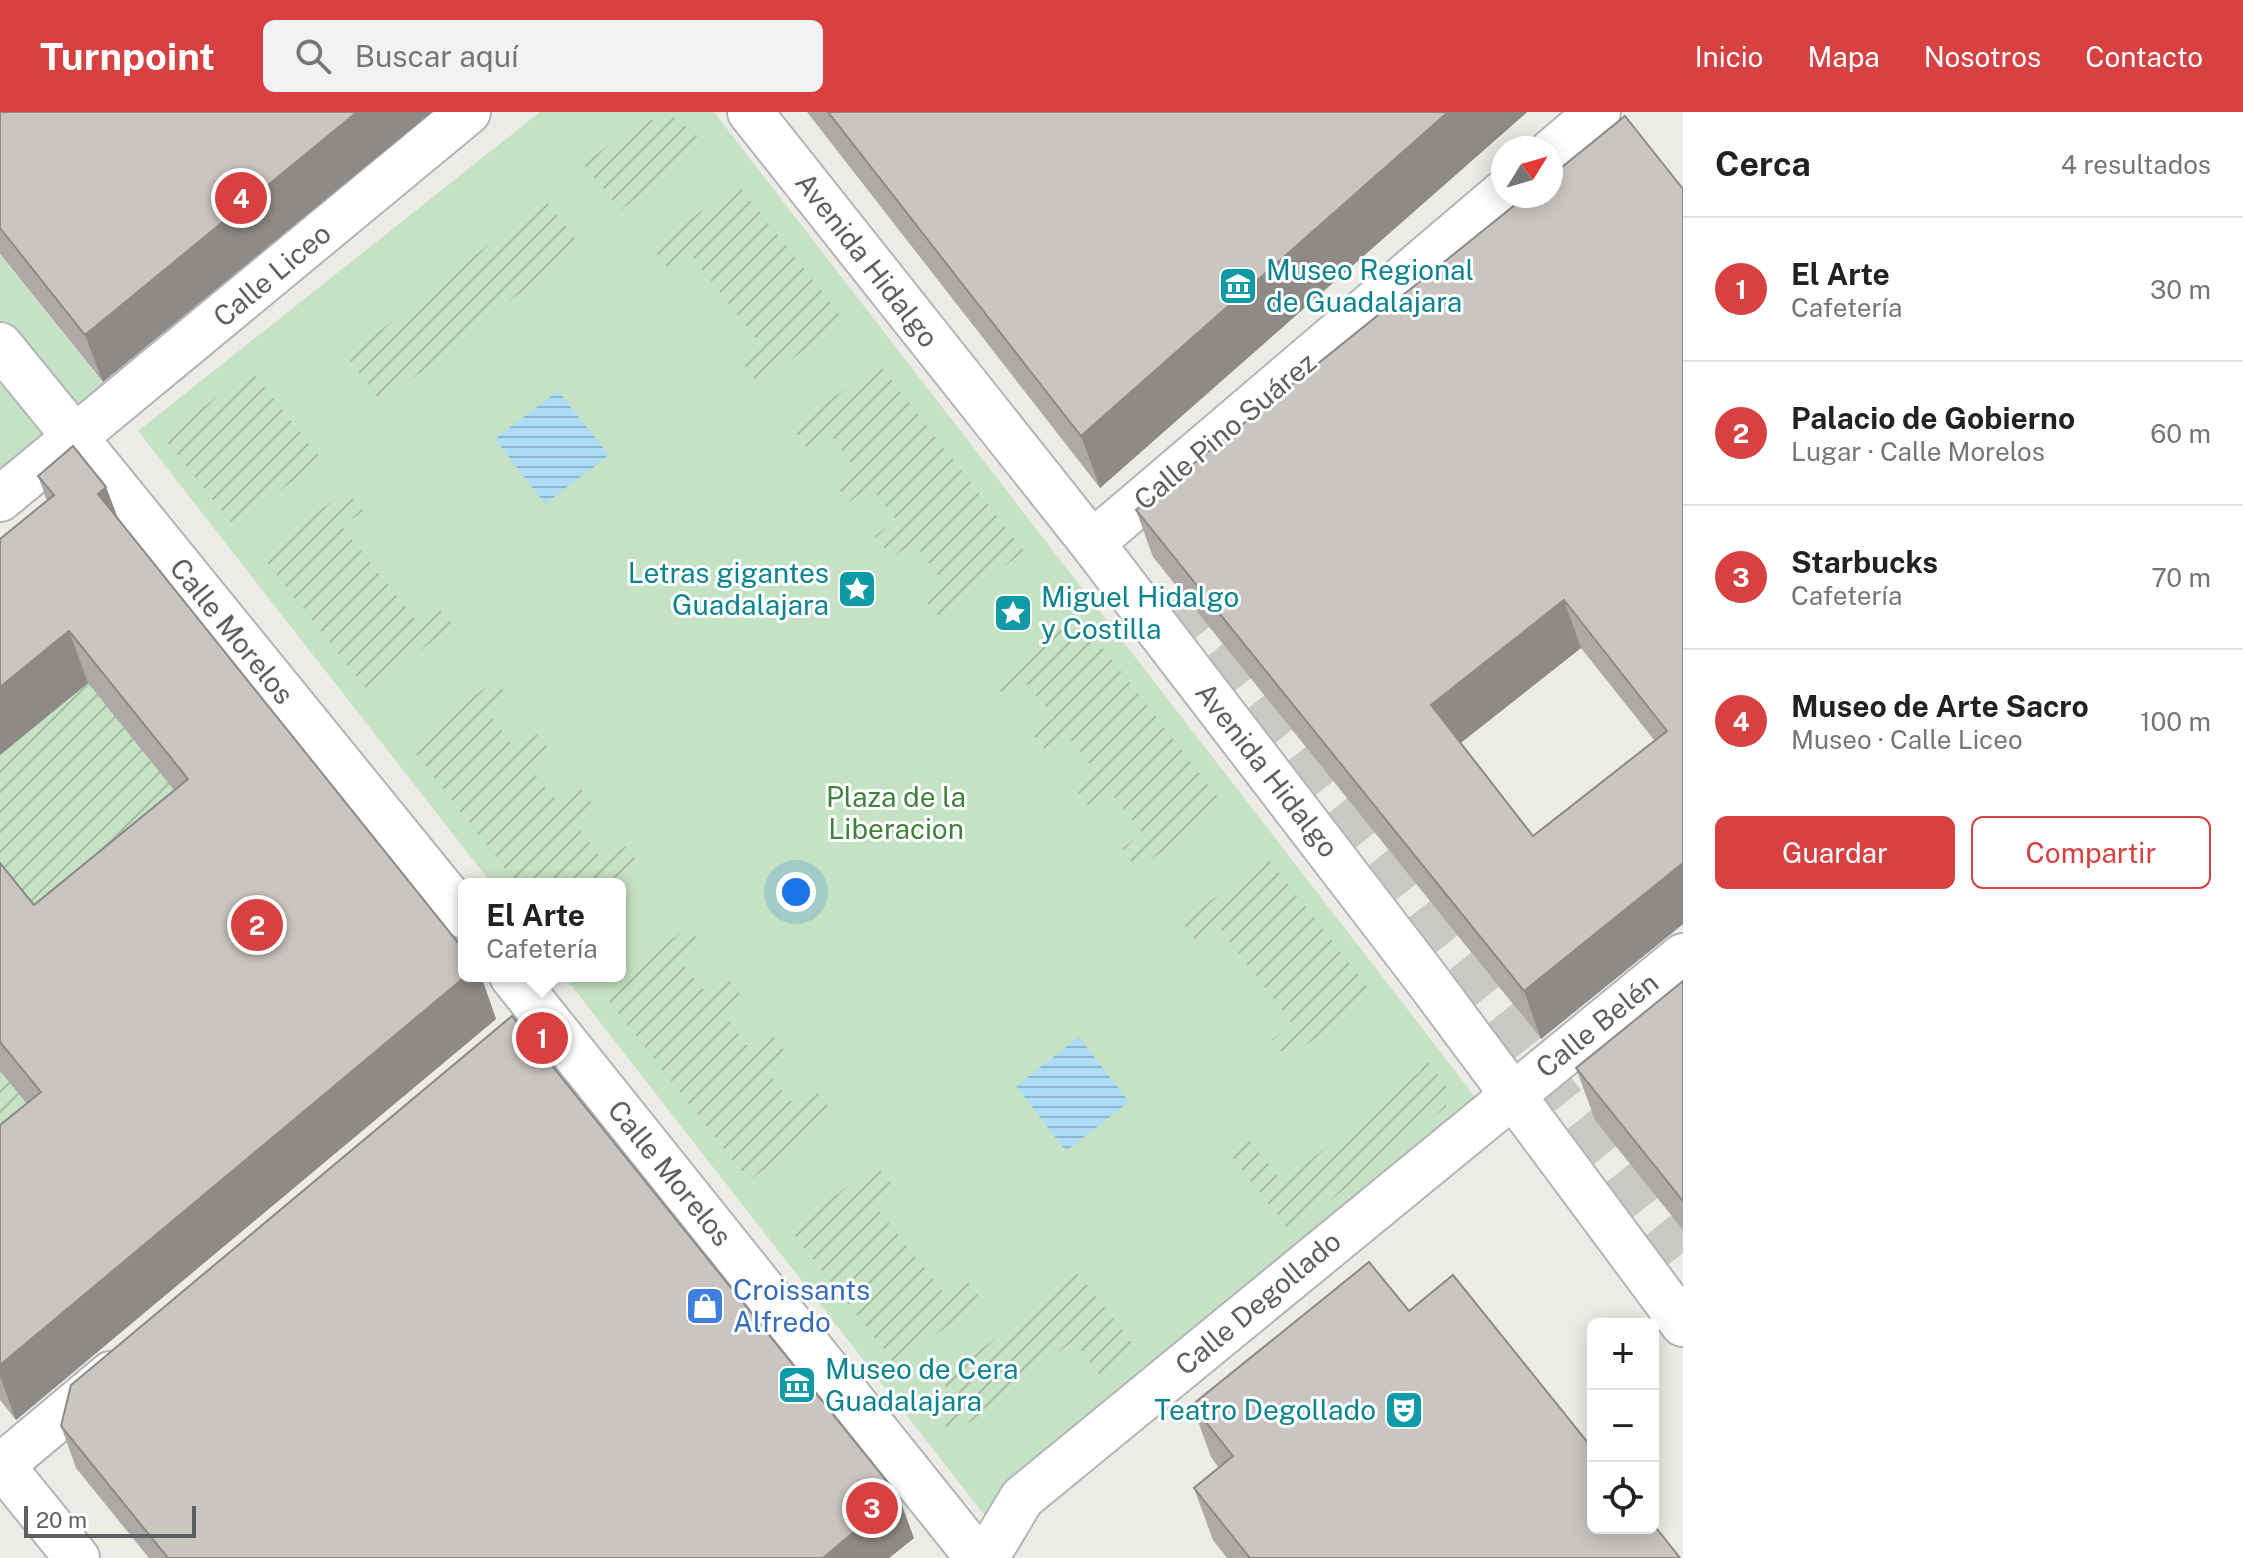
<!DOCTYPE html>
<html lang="es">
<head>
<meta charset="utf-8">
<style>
	:root { --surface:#fff; --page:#f2f2f2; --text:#222; --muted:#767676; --line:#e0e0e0; --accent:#d74142 }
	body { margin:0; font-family:"Public Sans",sans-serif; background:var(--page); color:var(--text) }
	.controls { position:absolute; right:24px; bottom:24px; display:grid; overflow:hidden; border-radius:12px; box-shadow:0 4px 20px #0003 }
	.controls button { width:72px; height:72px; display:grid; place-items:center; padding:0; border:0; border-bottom:2px solid var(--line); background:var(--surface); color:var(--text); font:40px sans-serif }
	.compass { position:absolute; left:1491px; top:24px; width:72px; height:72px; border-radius:50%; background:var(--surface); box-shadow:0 4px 20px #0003; rotate:53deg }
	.scale { position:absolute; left:24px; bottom:20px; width:172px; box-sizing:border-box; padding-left:8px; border:4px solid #5c6063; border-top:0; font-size:22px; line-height:28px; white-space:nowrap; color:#5c6063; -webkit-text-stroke:6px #fff; paint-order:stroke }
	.you { position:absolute; left:796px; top:780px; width:28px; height:28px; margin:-20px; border:6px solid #fff; border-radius:50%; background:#1a73e8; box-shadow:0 0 0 12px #1a73e833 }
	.badge { display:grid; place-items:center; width:52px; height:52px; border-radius:50%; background:var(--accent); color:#fff; font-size:26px; font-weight:700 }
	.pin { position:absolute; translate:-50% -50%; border:4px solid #fff; box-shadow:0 2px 8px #0006 }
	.popup { position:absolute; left:458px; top:766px; width:168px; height:104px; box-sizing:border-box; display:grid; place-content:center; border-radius:12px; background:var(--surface); filter:drop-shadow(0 2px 6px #0005); font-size:26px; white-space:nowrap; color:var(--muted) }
	.popup b { font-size:30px; color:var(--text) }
	.popup::after { content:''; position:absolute; left:50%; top:100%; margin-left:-16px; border:16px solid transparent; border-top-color:var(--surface) }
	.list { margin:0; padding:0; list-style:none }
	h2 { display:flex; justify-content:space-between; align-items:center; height:104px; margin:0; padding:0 32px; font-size:34px }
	h2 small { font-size:26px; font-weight:400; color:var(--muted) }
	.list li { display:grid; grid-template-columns:52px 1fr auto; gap:24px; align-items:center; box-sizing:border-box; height:144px; padding:0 32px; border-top:2px solid var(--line) }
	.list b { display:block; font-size:30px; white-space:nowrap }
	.list p { margin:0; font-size:26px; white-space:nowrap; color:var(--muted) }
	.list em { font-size:26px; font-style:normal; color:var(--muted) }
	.actions { display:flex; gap:16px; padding:24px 32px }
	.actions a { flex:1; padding:18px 0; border:2px solid var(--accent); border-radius:12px; text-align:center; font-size:28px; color:var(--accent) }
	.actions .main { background:var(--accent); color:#fff }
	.icon { flex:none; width:44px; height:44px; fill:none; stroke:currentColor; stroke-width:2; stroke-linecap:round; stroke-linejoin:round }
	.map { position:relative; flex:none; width:1683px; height:1446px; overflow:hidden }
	header { display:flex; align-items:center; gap:48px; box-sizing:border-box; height:112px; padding:0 40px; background:var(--accent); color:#fff }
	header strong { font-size:38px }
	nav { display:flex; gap:44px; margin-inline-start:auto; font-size:28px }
	.search { width:560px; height:72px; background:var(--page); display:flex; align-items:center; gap:20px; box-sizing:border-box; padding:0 28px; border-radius:12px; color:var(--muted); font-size:30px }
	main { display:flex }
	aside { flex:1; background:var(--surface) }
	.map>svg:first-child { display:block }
</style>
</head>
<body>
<header>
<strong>Turnpoint</strong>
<div class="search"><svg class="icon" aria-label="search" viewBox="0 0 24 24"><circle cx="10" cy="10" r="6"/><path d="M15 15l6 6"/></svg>Buscar aquí</div>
<nav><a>Inicio</a><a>Mapa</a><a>Nosotros</a><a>Contacto</a></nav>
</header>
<main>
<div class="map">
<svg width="1683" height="1446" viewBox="0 0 1683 1446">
	<defs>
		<pattern id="garden-furrows" width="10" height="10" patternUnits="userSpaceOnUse" patternTransform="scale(2)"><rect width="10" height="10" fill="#c6e2c4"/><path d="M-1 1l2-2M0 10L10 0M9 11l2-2" fill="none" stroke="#a4bba3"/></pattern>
		<pattern id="water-rules" width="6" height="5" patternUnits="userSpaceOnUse" patternTransform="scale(2)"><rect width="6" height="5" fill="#acdcf6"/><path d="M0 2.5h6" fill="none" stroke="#8fb6cb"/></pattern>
	</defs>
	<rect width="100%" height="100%" fill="#edebe5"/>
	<!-- green -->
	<path fill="#c6e2c4" d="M 540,0 L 714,0 L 1500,1017 L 1003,1427 L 564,864 L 620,864 L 620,772 L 492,772 L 138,319 Z
		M 0,143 L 104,272 L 0,356 Z"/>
	<!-- garden -->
	<path fill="url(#garden-furrows)" d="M 672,4 L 705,30 L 621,98 L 584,53 L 633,12 Z
		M 737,71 L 843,207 L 759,273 L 743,252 L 763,236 L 691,143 L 670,158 L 653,137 Z
		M 545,88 L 580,133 L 382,291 L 347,245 Z
		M 878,251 L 1024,439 L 939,505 L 922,484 L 942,469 L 913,430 L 892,446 L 875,424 L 896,407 L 870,375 L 849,390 L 833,370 L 853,353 L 828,320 L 807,336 L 793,317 Z
		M 251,258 L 321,347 L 234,414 L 164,326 Z
		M 346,378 L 363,399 L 342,415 L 416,508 L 436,493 L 453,513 L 368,579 L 262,444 Z
		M 1078,504 L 1223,692 L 1138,758 L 1122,737 L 1142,721 L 1113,683 L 1092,698 L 1074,676 L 1095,659 L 1070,627 L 1049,642 L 1032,622 L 1054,606 L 1027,572 L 1007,588 L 993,569 Z
		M 495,568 L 509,586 L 489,602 L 514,636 L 535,620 L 552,641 L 531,657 L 557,690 L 578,674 L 596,696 L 575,712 L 604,750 L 626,734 L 641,755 L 620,772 L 517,772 L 410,634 Z
		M 88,571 L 208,719 L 53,845 L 0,780 L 0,643 Z
		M 1267,745 L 1373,882 L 1288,947 L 1272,928 L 1292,911 L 1220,817 L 1199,833 L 1182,811 Z
		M 688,815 L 702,833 L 681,850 L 707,882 L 728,867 L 744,887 L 725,904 L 750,937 L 771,921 L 788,943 L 768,960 L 797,997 L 818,981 L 835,1002 L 749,1069 L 603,881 Z
		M 1425,946 L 1448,977 L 1446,995 L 1291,1120 L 1228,1040 L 1246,1025 L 1283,1070 L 1420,960 Z
		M 0,959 L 60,1032 L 0,1081 Z
		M 875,1052 L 892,1073 L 872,1090 L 945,1182 L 966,1167 L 981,1187 L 897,1254 L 791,1119 Z
		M 1078,1161 L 1137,1237 L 1102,1265 L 1073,1229 L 969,1311 L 947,1316 L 936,1302 L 955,1287 L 941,1269 Z"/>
	<!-- water -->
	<path fill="url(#water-rules)" d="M 558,279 L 609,343 L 545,392 L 495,327 Z
		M 1079,925 L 1129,990 L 1066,1039 L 1016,974 Z"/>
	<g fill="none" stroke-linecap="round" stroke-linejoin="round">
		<!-- secondary-tunnel -->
		<path stroke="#c9c8c4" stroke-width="44" stroke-dasharray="44 22" stroke-linecap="butt" d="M 1166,493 L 1683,1141"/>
		<!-- street casing -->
		<g stroke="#b2b5b8" stroke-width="48">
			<path id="street" d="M 750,0 L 1092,431 L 1425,865 L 1683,1212
				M 1551,40 L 1598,0
				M 0,233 L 464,804
				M 0,387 L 468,0
				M 1092,431 L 1503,81
				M 512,864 L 978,1446
				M 0,1351 L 77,1446
				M 0,1355 L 111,1262
				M 986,1446 L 1022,1386 L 1683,844"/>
		</g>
		<!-- street -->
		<use href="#street" stroke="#fff" stroke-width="44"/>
	</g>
	<!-- wall -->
	<path fill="#ada9a6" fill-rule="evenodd" d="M 0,0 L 432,0 L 103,270 L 0,142 Z
		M 807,0 L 1527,0 L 1100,376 Z
		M 1625,4 L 1683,812 L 1541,927 L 1153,445 L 1136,398 ZM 1581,536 L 1655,629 L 1533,724 L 1460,631 Z
		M 38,364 L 106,375 L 119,408 L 464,864 L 481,864 L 496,907 L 16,1308 L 0,1288 L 0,1013 L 27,992 L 0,959 L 0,751 L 34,793 L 174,678 L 88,571 L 0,643 L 0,427 L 47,389 Z
		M 1683,869 L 1683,1118 L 1595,1008 L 1576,956 Z
		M 1409,1199 L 1680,1446 L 1227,1446 L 1213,1428 L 1194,1376 L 1219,1356 L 1211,1345 L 1192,1293 Z
		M 61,1314 L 914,1426 L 889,1446 L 149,1446 L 76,1356 Z"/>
	<!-- shaded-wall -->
	<path fill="#8d8a87" d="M 357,0 L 432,0 L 103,270 L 85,223 Z
		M 1448,0 L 1527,0 L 1100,376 L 1081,324 Z
		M 106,375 L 125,427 L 98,382 Z
		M 1564,488 L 1581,536 L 1448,641 L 1431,593 Z
		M 69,519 L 88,571 L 0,643 L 0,575 Z
		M 1683,751 L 1683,812 L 1541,927 L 1524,879 Z
		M 466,864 L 481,864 L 496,907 L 16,1308 L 0,1264 L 0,1253 Z
		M 898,1383 L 914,1426 L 889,1446 L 823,1446 Z"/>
	<!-- building -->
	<path fill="#c9c5c1" stroke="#8d8a87" stroke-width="2" fill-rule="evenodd" d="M 0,0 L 357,0 L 85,223 L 0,116 Z
		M 828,0 L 1448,0 L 1081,324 Z
		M 1625,4 L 1683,77 L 1683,751 L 1524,879 L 1136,398 L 1526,84 L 1551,84 L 1551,64 ZM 1564,488 L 1667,619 L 1533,724 L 1431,593 Z
		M 73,334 L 106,375 L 98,382 L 464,838 L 464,864 L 466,864 L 0,1253 L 0,1013 L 41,980 L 0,930 L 0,751 L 34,793 L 188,667 L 69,519 L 0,575 L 0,427 L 54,383 L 38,364 Z
		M 1683,869 L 1683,1089 L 1576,956 Z
		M 512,904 L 898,1383 L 823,1446 L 168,1446 L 61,1314 L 71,1273 Z
		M 1369,1150 L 1409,1199 L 1453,1163 L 1593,1337 L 1593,1416 L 1653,1416 L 1653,1412 L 1680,1446 L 1250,1446 L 1194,1376 L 1233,1344 L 1192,1293 Z"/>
	<!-- icons -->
	<defs>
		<g id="museum-square" transform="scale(2)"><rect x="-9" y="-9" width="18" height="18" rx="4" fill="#0f9aa8" stroke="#fff"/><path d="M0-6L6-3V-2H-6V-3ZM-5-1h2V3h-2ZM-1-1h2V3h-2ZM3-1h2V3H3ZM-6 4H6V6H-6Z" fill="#fff"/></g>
		<g id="sight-square" transform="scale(2)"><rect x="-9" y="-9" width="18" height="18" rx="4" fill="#0f9aa8" stroke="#fff"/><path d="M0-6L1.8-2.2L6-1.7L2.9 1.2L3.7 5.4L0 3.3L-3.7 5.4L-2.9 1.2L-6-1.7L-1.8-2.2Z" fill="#fff"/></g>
		<g id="shop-square" transform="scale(2)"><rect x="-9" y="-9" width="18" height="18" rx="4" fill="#3f7fe0" stroke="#fff"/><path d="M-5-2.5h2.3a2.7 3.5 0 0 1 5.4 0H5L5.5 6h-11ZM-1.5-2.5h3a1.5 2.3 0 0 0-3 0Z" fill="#fff"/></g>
		<g id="theatre-square" transform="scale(2)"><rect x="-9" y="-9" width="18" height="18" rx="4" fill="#0f9aa8" stroke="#fff"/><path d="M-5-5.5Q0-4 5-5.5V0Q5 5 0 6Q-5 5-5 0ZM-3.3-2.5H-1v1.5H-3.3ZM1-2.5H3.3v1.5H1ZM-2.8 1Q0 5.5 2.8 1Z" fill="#fff"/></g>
	</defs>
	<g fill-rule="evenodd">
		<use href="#museum-square" x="1238" y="174"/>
		<use href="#sight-square" x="857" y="477"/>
		<use href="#sight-square" x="1013" y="501"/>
		<use href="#shop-square" x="705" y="1194"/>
		<use href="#museum-square" x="797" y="1273"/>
		<use href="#theatre-square" x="1404" y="1298"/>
	</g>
	<g text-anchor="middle" stroke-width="6" stroke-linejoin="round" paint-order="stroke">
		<!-- street labels -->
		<g font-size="28" fill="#5c6063" stroke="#fff">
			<text transform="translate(867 148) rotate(52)" y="10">Avenida Hidalgo</text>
			<text transform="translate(272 163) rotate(-40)" y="10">Calle Liceo</text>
			<text transform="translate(1225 319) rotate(-40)" y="10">Calle Pino Suárez</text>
			<text transform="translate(232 519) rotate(51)" y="10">Calle Morelos</text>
			<text transform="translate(1267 658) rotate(52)" y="10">Avenida Hidalgo</text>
			<text transform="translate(1597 913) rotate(-39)" y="10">Calle Belén</text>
			<text transform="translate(670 1061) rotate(51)" y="10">Calle Morelos</text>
			<text transform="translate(1258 1191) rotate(-40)" y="10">Calle Degollado</text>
		</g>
		<!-- culture labels -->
		<g font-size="28" fill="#0d838f" stroke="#fff" text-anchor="start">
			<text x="1266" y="168">Museo Regional<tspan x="1266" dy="32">de Guadalajara</tspan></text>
			<text x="829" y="471" text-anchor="end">Letras gigantes<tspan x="829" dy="32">Guadalajara</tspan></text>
			<text x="1041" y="495">Miguel Hidalgo<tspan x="1041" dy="32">y Costilla</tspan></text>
			<text x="825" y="1267">Museo de Cera<tspan x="825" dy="32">Guadalajara</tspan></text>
			<text x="1376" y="1308" text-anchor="end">Teatro Degollado</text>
		</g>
		<!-- park labels -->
		<g font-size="28" fill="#41813e" stroke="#fff">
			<text x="896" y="695">Plaza de la<tspan x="896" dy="32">Liberacion</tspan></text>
		</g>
		<!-- shop labels -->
		<g font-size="28" fill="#366cbe" stroke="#fff" text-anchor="start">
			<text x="733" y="1188">Croissants<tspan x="733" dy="32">Alfredo</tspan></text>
		</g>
	</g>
</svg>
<div class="controls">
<button>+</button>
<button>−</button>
<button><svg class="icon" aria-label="locate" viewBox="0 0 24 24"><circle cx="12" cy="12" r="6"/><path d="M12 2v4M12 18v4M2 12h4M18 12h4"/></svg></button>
</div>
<svg class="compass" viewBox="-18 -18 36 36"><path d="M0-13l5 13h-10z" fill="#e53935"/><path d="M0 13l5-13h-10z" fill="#767676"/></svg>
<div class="scale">20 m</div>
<div class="you"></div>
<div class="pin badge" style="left:542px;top:926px">1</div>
<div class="popup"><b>El Arte</b>Cafetería</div>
<div class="pin badge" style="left:257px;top:813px">2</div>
<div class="pin badge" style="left:872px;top:1396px">3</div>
<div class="pin badge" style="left:241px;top:86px">4</div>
</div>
<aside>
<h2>Cerca<small>4 resultados</small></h2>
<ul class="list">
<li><span class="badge">1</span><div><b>El Arte</b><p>Cafetería</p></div><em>30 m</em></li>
<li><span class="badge">2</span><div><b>Palacio de Gobierno</b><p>Lugar · Calle Morelos</p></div><em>60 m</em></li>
<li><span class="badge">3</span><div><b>Starbucks</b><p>Cafetería</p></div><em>70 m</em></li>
<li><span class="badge">4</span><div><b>Museo de Arte Sacro</b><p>Museo · Calle Liceo</p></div><em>100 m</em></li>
</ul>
<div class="actions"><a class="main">Guardar</a><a>Compartir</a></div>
</aside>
</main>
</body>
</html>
